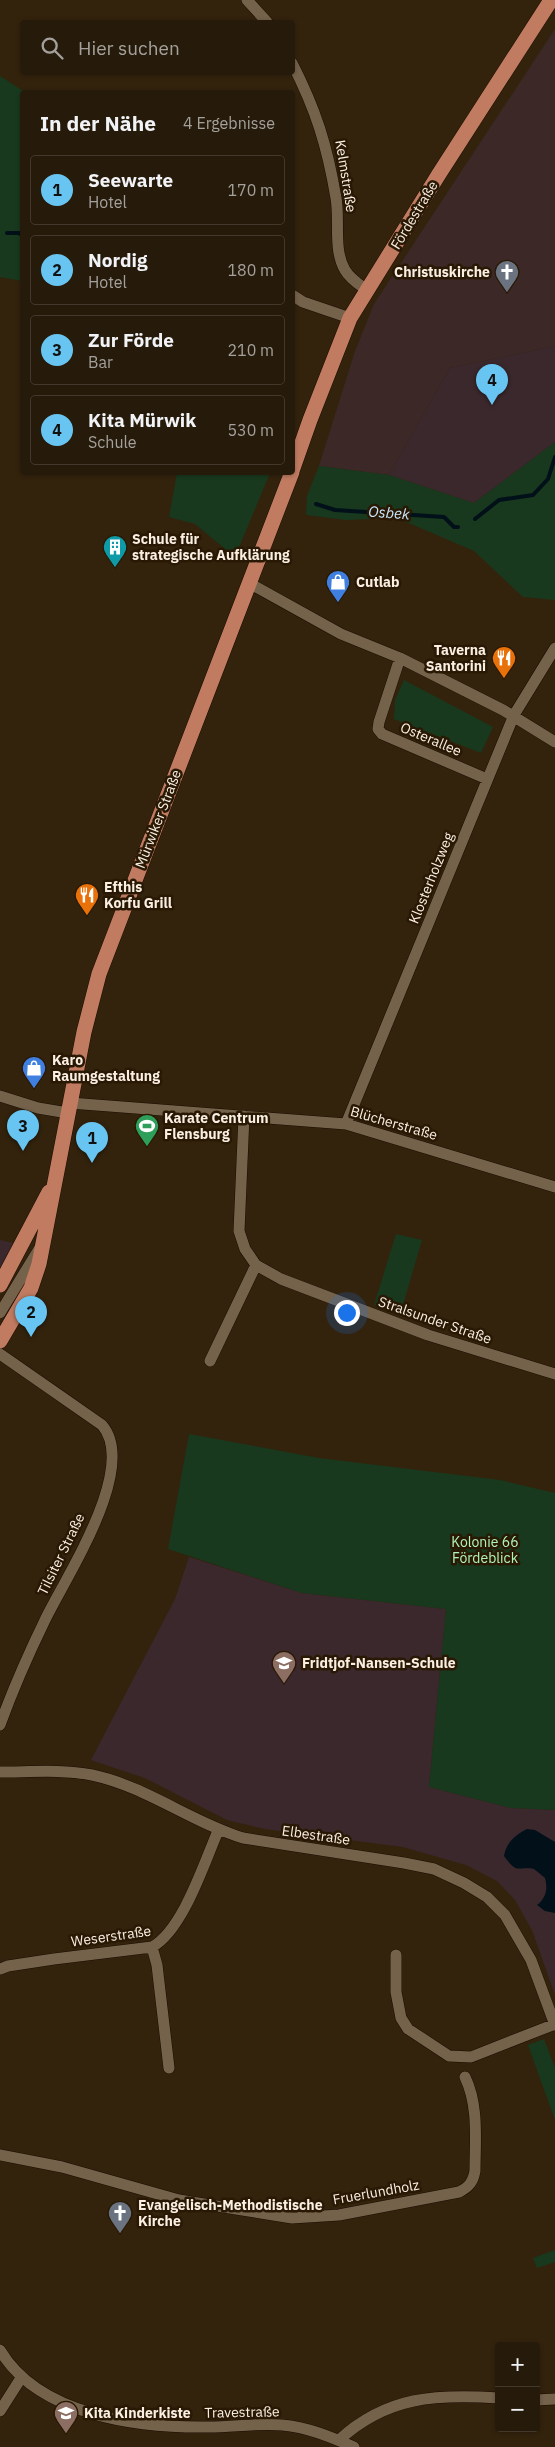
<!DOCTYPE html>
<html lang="de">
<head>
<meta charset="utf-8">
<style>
	:root { --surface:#261a0a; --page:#322718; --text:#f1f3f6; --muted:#a4a19c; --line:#42382b; --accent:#68c4f0 }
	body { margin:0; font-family:"IBM Plex Sans",sans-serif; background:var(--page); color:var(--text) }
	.controls { position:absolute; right:15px; bottom:15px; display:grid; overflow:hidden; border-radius:5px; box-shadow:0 1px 4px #0004 }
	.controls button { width:45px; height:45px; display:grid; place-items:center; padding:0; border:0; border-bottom:1px solid var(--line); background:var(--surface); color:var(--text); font:25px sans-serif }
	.you { position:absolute; left:346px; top:1312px; width:18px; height:18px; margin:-12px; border:4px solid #fff; border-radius:50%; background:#1a73e8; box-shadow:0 0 0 8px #1a73e833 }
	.badge { display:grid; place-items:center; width:32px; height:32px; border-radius:50%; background:var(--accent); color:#111; font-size:16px; font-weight:700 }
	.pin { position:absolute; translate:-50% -41px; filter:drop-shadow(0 1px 2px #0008) }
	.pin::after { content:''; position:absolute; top:26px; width:18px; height:15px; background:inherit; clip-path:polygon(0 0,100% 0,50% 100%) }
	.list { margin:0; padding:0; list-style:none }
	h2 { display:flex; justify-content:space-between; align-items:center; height:65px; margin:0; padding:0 20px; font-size:21px }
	h2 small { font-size:16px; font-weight:400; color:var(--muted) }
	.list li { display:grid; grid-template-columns:32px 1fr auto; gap:15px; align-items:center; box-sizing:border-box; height:70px; margin:0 10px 10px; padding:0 10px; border:1px solid var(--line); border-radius:5px }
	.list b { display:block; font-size:19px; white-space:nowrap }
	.list p { margin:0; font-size:16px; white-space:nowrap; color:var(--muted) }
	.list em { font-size:16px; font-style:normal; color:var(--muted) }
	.icon { flex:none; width:28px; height:28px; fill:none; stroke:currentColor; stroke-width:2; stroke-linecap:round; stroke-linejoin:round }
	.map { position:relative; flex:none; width:555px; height:2447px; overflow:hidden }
	.search { position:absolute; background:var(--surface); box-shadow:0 1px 4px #0004; left:20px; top:20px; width:275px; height:55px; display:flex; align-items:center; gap:12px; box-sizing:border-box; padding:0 18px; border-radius:5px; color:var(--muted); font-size:19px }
	.panel { position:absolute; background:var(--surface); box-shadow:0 1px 4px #0004; left:20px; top:90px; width:275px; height:385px; border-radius:5px }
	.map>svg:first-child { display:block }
</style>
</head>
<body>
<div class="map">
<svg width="555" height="2447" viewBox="0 0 555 2447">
	<rect width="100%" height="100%" fill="#33230d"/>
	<!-- commercial -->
	<path fill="#3c2827" d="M 555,29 L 555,346 L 450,368 L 389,475 L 319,466 L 354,354 L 374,304 Z"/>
	<!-- education -->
	<path fill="#3b282c" d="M 555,346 L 555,442 L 474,503 L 389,475 L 450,368 Z
		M 0,1240 L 13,1243 L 0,1270 Z
		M 189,1557 L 302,1593 L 446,1609 L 429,1787 L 511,1808 L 555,1810 L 555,1995 L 532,1930 L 515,1900 L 497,1881 L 466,1865 L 403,1847 L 265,1829 L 227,1820 L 145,1778 L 91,1760 L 175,1599 Z"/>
	<!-- green -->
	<path fill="#18391d" d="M 0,76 L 25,92 L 22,92 L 22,281 L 0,277 Z
		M 555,442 L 555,600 L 523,597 L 474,551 L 397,518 L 346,520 L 306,515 L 307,496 L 319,466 L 389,475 L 474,503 Z
		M 177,473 L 270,473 L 235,557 L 195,524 L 169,517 Z
		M 404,680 L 493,727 L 481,753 L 394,719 L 395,700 Z
		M 396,1234 L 422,1240 L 400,1315 L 374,1305 Z
		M 189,1434 L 319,1458 L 500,1480 L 555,1493 L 555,1810 L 511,1808 L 429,1787 L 446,1609 L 302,1593 L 168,1549 Z
		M 544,2039 L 555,2068 L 555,2120 L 528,2045 Z
		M 555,2250 L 555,2262 L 537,2268 L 533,2258 Z"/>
	<!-- water -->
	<path fill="#02101a" d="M 527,1829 L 535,1830 L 555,1842 L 555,1913 L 545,1911 L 537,1905 C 546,1898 548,1889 545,1878 L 534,1869 C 516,1866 518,1875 504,1856 C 506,1843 515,1835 527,1829 Z"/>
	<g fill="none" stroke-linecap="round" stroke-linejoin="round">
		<!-- stream -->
		<path stroke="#02101a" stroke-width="4" d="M 7,233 L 19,233 L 22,235
			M 258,472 L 258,473
			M 316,504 L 335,510 L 444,517 L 454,527 L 458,527
			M 475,519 L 499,500 L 533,495 L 548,479 L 555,457"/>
		<!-- minor casing -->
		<g stroke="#1a0c00" stroke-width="12">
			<path id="minor" d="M 247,0 L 267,22
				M 292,63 C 316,110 327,145 336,198 C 340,220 333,250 345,270 C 350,279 360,285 368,291
				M 292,295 L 303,302 L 350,318
				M 249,583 L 341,634 L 400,658 L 503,710 L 555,742
				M 400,658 L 379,722 L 378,729 L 382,734 L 487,779
				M 0,1096 L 38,1108 L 68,1113
				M 70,1103 L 346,1124 L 555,1187
				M 244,1116 L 239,1231 L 245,1249 L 256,1265 L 281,1279 L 428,1335 L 555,1374
				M 346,1124 L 514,715 L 555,648
				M 0,1313 L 39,1249
				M 0,1354 L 102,1425 C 139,1468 65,1578 45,1620 C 28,1655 13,1689 0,1725
				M 210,1361 L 256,1265
				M 0,1772 C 30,1772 62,1769 92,1775 C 145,1786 191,1822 243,1838 L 404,1863 L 434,1869 L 464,1883 L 487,1897 L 505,1915 L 531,1960 L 555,2025
				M 152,1947 L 157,1965 L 169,2068
				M 396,1955 L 396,1992 L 401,2018 L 408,2029 L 449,2056 L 471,2057 L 555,2024
				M 0,1969 L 8,1966 L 54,1959 L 152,1947 C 183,1930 204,1863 218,1831
				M 0,2155 L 62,2167 L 179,2200 L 292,2218 L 339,2215 L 459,2192 C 469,2187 473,2182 475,2171 C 475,2140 479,2106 465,2077
				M 0,2350 C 39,2416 139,2428 209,2427 C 233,2427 257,2423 282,2425 C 307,2427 331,2437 354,2447
				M 536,2400 L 555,2399
				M 0,2411 L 21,2378
				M 339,2440 C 387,2396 436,2394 499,2398"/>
		</g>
		<!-- major casing -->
		<g stroke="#1a0c00" stroke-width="16">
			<path id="major" d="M 292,471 L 310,420 L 350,318 L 439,174 L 551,0
				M 0,1285 L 49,1192
				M 0,1341 L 31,1288 L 39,1264 L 84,1032 L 99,974 L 292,472"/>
		</g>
		<!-- minor -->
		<use href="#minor" stroke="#75624b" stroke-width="11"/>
		<!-- major -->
		<use href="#major" stroke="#c07b61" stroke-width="15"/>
	</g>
	<!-- icons -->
	<defs>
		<g id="church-pin" transform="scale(1.25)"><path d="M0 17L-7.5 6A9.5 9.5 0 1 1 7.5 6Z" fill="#6b7280" stroke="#291904"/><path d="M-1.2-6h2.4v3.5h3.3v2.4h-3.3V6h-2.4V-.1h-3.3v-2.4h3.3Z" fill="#fff"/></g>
		<g id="building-pin" transform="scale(1.25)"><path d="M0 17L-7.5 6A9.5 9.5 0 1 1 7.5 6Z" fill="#0f9aa8" stroke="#291904"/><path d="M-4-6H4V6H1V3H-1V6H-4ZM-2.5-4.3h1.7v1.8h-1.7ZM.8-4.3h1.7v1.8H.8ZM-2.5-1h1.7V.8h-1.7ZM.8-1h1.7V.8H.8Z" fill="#fff"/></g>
		<g id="shop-pin" transform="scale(1.25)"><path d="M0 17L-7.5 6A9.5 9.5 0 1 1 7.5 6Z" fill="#3f7fe0" stroke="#291904"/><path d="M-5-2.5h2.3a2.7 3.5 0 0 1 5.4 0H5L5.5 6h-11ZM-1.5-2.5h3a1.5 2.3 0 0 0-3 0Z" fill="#fff"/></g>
		<g id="restaurant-pin" transform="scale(1.25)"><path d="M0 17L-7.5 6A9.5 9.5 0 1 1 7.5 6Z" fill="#e8710a" stroke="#291904"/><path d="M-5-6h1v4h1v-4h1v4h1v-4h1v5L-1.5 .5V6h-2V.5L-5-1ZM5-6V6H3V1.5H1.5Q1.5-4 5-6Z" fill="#fff"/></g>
		<g id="stadium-pin" transform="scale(1.25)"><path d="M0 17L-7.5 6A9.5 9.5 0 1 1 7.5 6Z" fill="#2e9e5b" stroke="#291904"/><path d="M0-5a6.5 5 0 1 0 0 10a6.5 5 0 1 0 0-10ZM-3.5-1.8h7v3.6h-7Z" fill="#fff"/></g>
		<g id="school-pin" transform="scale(1.25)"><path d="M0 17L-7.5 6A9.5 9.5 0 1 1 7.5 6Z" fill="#8d6e63" stroke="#291904"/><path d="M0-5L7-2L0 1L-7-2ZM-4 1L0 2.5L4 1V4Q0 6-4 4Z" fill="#fff"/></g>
	</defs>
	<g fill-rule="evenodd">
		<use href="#church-pin" x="507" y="272"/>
		<use href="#building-pin" x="115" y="547"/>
		<use href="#shop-pin" x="338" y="582"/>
		<use href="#restaurant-pin" x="504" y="658"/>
		<use href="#restaurant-pin" x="87" y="895"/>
		<use href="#shop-pin" x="34" y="1068"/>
		<use href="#stadium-pin" x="147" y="1126"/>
		<use href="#school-pin" x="284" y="1663"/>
		<use href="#church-pin" x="120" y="2213"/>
		<use href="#school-pin" x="66" y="2413"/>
	</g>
	<g text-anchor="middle" stroke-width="5" stroke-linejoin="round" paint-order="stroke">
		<!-- street labels -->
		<g font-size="14" fill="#faefe2" stroke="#291904">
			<text transform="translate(346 176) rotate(81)" y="5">Kelmstraße</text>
			<text transform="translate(414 215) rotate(-59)" y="5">Fördestraße</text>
			<text transform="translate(431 739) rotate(23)" y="5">Osterallee</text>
			<text transform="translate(158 819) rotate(-69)" y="5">Mürwiker Straße</text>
			<text transform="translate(431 878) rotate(-68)" y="5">Klosterholzweg</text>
			<text transform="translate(394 1123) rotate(16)" y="5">Blücherstraße</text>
			<text transform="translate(435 1320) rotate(19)" y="5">Stralsunder Straße</text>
			<text transform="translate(61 1554) rotate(-64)" y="5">Tilsiter Straße</text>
			<text transform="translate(316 1835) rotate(8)" y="5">Elbestraße</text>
			<text transform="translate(111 1936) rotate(-8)" y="5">Weserstraße</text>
			<text transform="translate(376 2192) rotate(-10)" y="5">Fruerlundholz</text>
			<text transform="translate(242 2412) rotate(-1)" y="5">Travestraße</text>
		</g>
		<!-- poi labels -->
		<g font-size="14" font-weight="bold" fill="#faefe2" stroke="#291904" text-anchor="start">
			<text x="490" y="277" text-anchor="end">Christuskirche</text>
			<text x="132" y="544">Schule für<tspan x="132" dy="16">strategische Aufklärung</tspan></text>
			<text x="356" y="587">Cutlab</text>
			<text x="486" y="655" text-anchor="end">Taverna<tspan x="486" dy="16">Santorini</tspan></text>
			<text x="104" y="892">Efthis<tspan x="104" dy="16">Korfu Grill</tspan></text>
			<text x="52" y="1065">Karo<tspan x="52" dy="16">Raumgestaltung</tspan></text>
			<text x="164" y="1123">Karate Centrum<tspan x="164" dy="16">Flensburg</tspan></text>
			<text x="302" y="1668">Fridtjof-Nansen-Schule</text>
			<text x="138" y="2210">Evangelisch-Methodistische<tspan x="138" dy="16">Kirche</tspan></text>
			<text x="84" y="2418">Kita Kinderkiste</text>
		</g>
		<!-- park labels -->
		<g font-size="14" fill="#aff5b7" stroke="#291904">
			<text x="485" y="1547">Kolonie 66<tspan x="485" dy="16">Fördeblick</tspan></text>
		</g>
		<!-- water labels -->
		<g font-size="15" font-style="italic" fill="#c9e8fd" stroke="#291904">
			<text transform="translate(389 513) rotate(4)" y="5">Osbek</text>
		</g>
	</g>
</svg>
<div class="controls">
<button>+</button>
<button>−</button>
</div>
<div class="you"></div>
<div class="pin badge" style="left:92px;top:1163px">1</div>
<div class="pin badge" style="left:31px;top:1337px">2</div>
<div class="pin badge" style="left:23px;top:1151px">3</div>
<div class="pin badge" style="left:492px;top:405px">4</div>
<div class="search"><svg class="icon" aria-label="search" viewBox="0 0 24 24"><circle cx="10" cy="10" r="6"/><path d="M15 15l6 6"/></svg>Hier suchen</div>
<section class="panel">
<h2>In der Nähe<small>4 Ergebnisse</small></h2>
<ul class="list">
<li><span class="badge">1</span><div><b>Seewarte</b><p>Hotel</p></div><em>170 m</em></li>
<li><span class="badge">2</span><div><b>Nordig</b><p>Hotel</p></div><em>180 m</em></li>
<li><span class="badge">3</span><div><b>Zur Förde</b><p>Bar</p></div><em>210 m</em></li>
<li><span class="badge">4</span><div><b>Kita Mürwik</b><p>Schule</p></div><em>530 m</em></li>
</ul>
</section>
</div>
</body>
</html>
